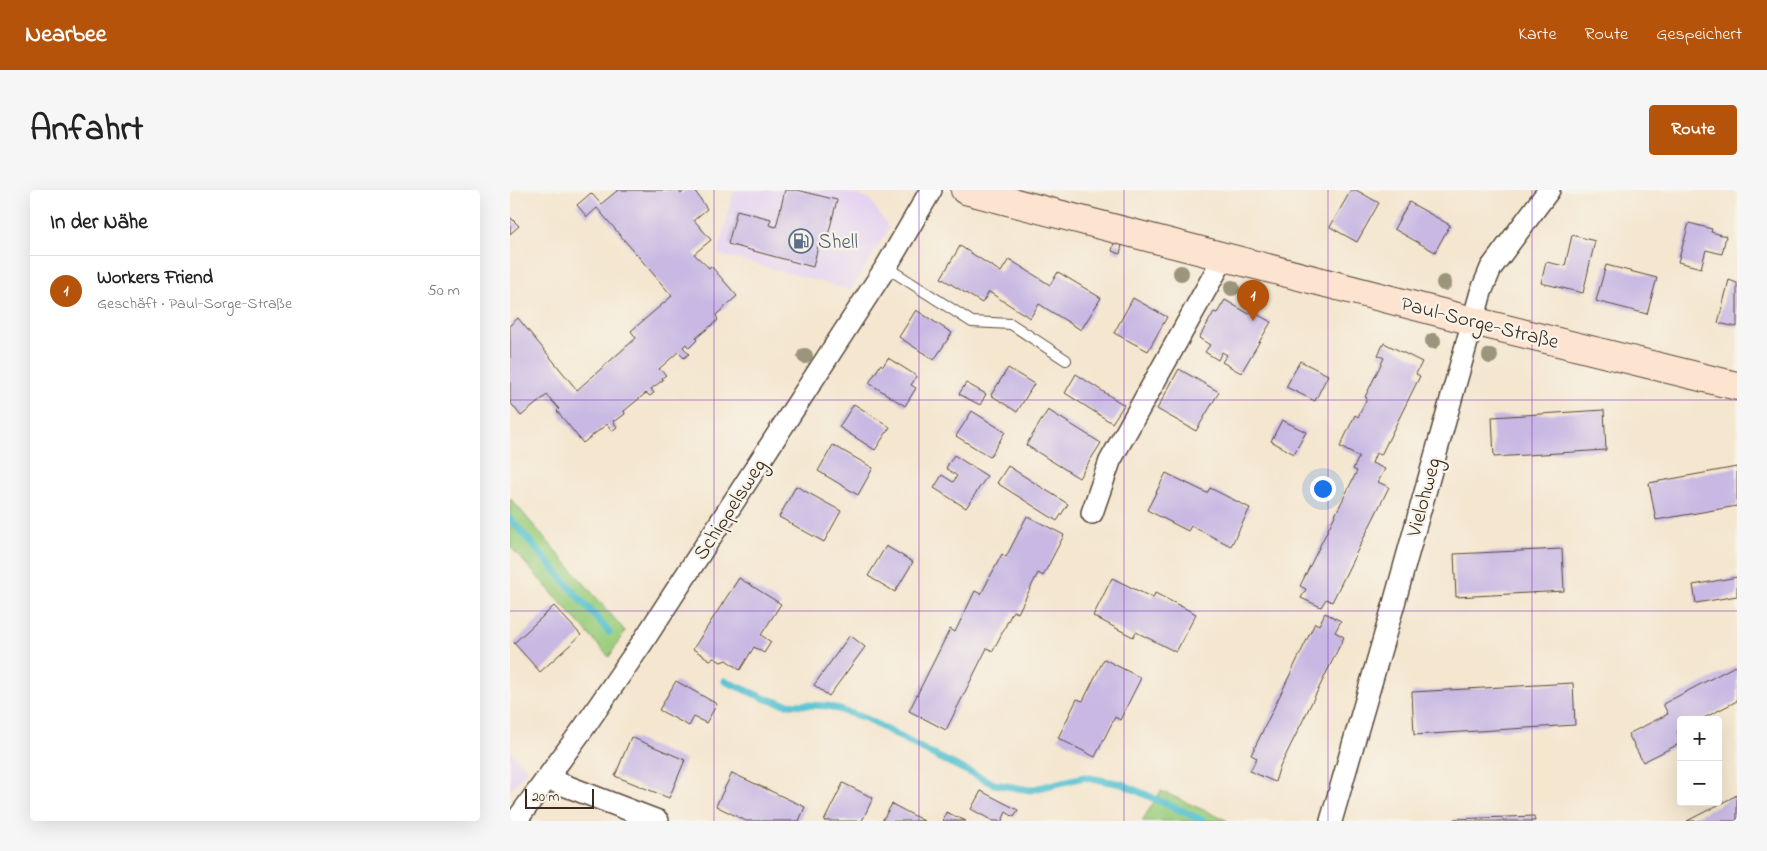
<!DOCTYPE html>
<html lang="de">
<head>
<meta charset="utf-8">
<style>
	:root { --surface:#fff; --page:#f6f6f6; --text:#222; --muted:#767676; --line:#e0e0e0; --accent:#b45309 }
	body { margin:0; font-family:"Indie Flower",sans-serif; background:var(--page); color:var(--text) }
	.controls { position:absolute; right:15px; bottom:15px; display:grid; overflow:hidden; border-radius:5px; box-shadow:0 5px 20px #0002 }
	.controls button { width:45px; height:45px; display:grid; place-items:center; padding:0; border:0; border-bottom:1px solid var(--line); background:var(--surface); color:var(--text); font:25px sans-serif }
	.scale { position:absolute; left:15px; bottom:12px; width:69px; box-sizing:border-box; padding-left:5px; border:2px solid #3b2a1e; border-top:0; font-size:14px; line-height:18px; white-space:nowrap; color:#3b2a1e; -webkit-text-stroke:4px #f7f3e8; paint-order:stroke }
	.you { position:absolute; left:812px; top:298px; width:18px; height:18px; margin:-12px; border:4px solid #fff; border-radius:50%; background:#1a73e8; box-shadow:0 0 0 8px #1a73e833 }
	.badge { display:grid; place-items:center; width:32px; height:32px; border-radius:50%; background:var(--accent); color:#fff; font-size:16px; font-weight:700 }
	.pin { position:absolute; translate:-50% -41px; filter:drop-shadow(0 1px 2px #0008) }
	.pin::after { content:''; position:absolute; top:26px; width:18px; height:15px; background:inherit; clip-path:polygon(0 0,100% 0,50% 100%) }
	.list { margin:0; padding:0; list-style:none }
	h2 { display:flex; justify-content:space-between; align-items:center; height:65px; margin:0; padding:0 20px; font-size:21px }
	h2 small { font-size:16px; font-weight:400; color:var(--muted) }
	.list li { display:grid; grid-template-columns:32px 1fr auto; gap:15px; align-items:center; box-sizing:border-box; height:70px; padding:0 20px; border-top:1px solid var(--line) }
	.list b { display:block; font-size:19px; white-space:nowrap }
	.list p { margin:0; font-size:16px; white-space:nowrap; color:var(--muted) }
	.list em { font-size:16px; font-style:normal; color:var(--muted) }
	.map { position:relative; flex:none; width:1227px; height:631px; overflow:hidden; border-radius:5px }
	header { display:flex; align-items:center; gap:30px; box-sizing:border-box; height:70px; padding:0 25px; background:var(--accent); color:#fff }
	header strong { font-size:24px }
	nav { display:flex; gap:28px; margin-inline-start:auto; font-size:18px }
	.intro { display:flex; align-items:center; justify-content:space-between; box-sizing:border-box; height:120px; padding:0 30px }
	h1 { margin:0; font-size:35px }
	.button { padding:12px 22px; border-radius:5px; background:var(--accent); color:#fff; font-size:18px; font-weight:700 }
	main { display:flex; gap:30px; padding:0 30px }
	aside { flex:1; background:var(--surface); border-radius:5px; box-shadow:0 5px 20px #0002 }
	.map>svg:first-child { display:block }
</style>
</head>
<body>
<header>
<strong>Nearbee</strong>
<nav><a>Karte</a><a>Route</a><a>Gespeichert</a></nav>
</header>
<div class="intro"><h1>Anfahrt</h1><a class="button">Route</a></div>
<main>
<aside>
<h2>In der Nähe<small></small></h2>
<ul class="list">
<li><span class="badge">1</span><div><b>Workers Friend</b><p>Geschäft · Paul-Sorge-Straße</p></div><em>50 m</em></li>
</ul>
</aside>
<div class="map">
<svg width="1227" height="631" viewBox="0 0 1227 631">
	<rect width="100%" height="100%" fill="#f7f3e8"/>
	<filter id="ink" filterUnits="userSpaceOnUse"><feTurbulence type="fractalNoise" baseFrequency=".02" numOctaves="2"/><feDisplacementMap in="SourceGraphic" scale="10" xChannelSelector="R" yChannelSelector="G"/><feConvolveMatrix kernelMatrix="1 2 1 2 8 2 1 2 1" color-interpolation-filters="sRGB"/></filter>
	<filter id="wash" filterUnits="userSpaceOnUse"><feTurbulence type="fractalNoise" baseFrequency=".0096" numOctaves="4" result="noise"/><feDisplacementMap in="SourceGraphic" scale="20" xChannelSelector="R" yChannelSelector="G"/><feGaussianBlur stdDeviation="1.12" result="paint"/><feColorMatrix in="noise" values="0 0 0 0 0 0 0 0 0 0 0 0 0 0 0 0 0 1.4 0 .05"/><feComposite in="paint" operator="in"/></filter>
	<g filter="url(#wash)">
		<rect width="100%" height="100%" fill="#f4e6cf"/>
		<!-- built -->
		<path fill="#e5d3f1" d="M 224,0 L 327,0 L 360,9 L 379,38 L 341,100 L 326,96 L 208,64 Z
			M 0,561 L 17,579 L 0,601 Z"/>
		<!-- green -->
		<path fill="#9cce7e" stroke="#6c7c4e" d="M 0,308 L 115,441 L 99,467 L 0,356 Z
			M 651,601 L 718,631 L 632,631 Z"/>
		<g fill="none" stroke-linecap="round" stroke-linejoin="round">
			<!-- stream -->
			<path stroke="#57c2d1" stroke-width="7" d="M 0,329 L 99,442
				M 215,491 L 256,509 L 275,514 L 318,516 L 355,528 L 424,565 L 484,594 L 520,600 L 574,587 L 612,594 L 694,631"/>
		</g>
		<g id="blocks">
			<!-- building -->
			<path fill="#c8b8e3" d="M 108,0 L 168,0 L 171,4 L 175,0 L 187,0 L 185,1 L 197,19 L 184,30 L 201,50 L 184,64 L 199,78 L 201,76 L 227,106 L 206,125 L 208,130 L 186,148 L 187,150 L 179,158 L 176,154 L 173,157 L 179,164 L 174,168 L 168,162 L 149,179 L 156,185 L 152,188 L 153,190 L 141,199 L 144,203 L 140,206 L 136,203 L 114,221 L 115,224 L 107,230 L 103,231 L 107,237 L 102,241 L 97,234 L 73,253 L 47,221 L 49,219 L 37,205 L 11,226 L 0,212 L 0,135 L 8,128 L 67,200 L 126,148 L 121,141 L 162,106 L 87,18 L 77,27 L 67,15 L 81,3 L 91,14 Z
				M 275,0 L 287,0 L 327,10 L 316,53 L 309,52 L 303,77 L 218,54 L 227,20 L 261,29 L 259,35 L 266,37 Z
				M 841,0 L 846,0 L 869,13 L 847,52 L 820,37 Z
				M 899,12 L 940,35 L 925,62 L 884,39 Z
				M 0,27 L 9,36 L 0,44 Z
				M 1179,33 L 1202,39 L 1201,42 L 1216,46 L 1212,64 L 1196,60 L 1191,78 L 1168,72 Z
				M 1062,45 L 1085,51 L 1073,103 L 1031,93 L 1036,72 L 1055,76 Z
				M 604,53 L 612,55 L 610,64 L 602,61 Z
				M 450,56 L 491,82 L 499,69 L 540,95 L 548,82 L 591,108 L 571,140 L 529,114 L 520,128 L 479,102 L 472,113 L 431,88 Z
				M 1096,75 L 1147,88 L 1137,124 L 1086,111 Z
				M 1219,90 L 1227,93 L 1227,137 L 1208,133 Z
				M 623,108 L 657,127 L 638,161 L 604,143 Z
				M 715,110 L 739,124 L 741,121 L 761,132 L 731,183 L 712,172 L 717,165 L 712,162 L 708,170 L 695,162 L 700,155 L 689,148 L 704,122 L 707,123 Z
				M 406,120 L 442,143 L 424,170 L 389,147 Z
				M 874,153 L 912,172 L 906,184 L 910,186 L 871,265 L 866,263 L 862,273 L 875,279 L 868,292 L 879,297 L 822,412 L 816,409 L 811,417 L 791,408 L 796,399 L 790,396 L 847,281 L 843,279 L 849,267 L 830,257 L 845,225 L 848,227 L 857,208 L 855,207 L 874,168 L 868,165 Z
				M 378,168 L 407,186 L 401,195 L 406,198 L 395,216 L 359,193 L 371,174 L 373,176 Z
				M 790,171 L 818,185 L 805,211 L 776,197 Z
				M 498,178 L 524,194 L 507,222 L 481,205 Z
				M 669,179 L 709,202 L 686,241 L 647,219 Z
				M 566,184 L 614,215 L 602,233 L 555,203 Z
				M 456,193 L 476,204 L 470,215 L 449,204 Z
				M 344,214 L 380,237 L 365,260 L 329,237 Z
				M 538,220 L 591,253 L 569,288 L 516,255 Z
				M 1094,220 L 1096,260 L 984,267 L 982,227 Z
				M 462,221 L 495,242 L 480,267 L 446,246 Z
				M 772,230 L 796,242 L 784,264 L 761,251 Z
				M 323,255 L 363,278 L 348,305 L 308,281 Z
				M 444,265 L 477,286 L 456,318 L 424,298 L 432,285 L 443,292 L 447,286 L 436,278 Z
				M 498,276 L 558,314 L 547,331 L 487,293 Z
				M 1227,277 L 1227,316 L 1146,330 L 1139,293 Z
				M 656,283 L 697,303 L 700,298 L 740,318 L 721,356 L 681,336 L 678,341 L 637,320 Z
				M 286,296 L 331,321 L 314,352 L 269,327 Z
				M 517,326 L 554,345 L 533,386 L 528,383 L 508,423 L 503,421 L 483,461 L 477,458 L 436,540 L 399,521 L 440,439 L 445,442 L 465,401 L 471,404 L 492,364 L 496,367 Z
				M 376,356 L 403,372 L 385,402 L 358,386 Z
				M 1052,359 L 1054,401 L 946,407 L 944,364 Z
				M 1227,387 L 1227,406 L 1186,413 L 1183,395 Z
				M 229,388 L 271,414 L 251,445 L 261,452 L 254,463 L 244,457 L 230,480 L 216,470 L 211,472 L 204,468 L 200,470 L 183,459 Z
				M 602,388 L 643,408 L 645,403 L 686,424 L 666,462 L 626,442 L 623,447 L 583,426 Z
				M 44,416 L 71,445 L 30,482 L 4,453 Z
				M 815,423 L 831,431 L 825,442 L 834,447 L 769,579 L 765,592 L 740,581 L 747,568 L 741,565 L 805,433 L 809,435 Z
				M 340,445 L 355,457 L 319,506 L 304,495 Z
				M 594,469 L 631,488 L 610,530 L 605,527 L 585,567 L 548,548 L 567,509 L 573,511 Z
				M 1225,476 L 1227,479 L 1227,511 L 1190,530 L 1171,530 L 1171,540 L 1167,542 L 1171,548 L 1171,553 L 1133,572 L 1118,544 L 1158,524 L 1153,514 Z
				M 166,491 L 207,514 L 196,533 L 184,527 L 179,536 L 149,520 Z
				M 1063,493 L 1065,535 L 904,545 L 902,502 Z
				M 121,547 L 175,570 L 159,608 L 105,586 Z
				M 222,583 L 295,617 L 289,631 L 236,631 L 206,616 Z
				M 333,593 L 363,608 L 352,631 L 314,631 Z
				M 471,601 L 508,620 L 504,627 L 496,622 L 492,631 L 483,631 L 461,619 Z
				M 1227,605 L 1227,631 L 1177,631 L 1208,615 Z
				M 382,614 L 414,631 L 372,631 Z
				M 436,622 L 456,631 L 433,631 Z
				M 1024,626 L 1025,631 L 944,631 L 944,629 Z"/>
		</g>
	</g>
	<g filter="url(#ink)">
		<use href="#blocks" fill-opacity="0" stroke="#574639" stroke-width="1"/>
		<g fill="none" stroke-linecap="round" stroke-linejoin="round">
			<!-- lane casing -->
			<g stroke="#574639" stroke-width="12">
				<path id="lane" d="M 376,77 L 462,132 L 501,134 L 556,170"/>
			</g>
			<!-- street casing -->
			<g stroke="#574639" stroke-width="24">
				<path id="street" d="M 582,323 L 600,271 L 714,67
					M 38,589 L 148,631
					M 6,631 L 75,536 L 132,453 L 376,77 L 421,0
					M 821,631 L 883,417 L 971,102 L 981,78 L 1039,0"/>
			</g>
			<!-- secondary casing -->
			<g stroke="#574639" stroke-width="30">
				<path id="secondary" d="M 455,0 L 963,131 L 1227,196"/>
			</g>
			<!-- lane -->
			<use href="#lane" stroke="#fff" stroke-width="10"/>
			<!-- street -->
			<use href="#street" stroke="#fff" stroke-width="21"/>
			<!-- secondary -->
			<use href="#secondary" stroke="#fde4d0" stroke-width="28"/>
		</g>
		<!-- trees -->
		<g fill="#9b957b">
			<circle cx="671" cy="83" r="8"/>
			<circle cx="934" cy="93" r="8"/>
			<circle cx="722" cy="98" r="8"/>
			<circle cx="923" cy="151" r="8"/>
			<circle cx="295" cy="166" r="8"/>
			<circle cx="980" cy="166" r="8"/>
		</g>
	</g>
	<!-- grid -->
	<path fill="none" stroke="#7b2cbf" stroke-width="1" stroke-opacity="0.55" d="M 204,0 L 204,631M 409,0 L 409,631M 614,0 L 614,631M 818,0 L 818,631M 1022,0 L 1022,631M 0,210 L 1227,210M 0,421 L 1227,421"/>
	<!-- icons -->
	<defs>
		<g id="fuel-ring" transform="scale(1.25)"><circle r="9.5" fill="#f7f3e8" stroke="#5c6f8a" stroke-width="1.5"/><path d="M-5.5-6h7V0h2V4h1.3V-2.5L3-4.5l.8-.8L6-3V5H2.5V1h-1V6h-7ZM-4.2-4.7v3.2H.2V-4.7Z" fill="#5c6f8a"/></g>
	</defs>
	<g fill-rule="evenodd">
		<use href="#fuel-ring" x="291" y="51"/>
	</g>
	<g text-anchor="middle" stroke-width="4.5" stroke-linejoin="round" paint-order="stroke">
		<!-- service labels -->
		<g font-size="21" fill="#4e5e75" stroke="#f7f3e8" text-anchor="start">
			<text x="308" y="58">Shell</text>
		</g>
		<!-- street labels -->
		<g font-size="21" fill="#3b2a1e" stroke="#f7f3e8">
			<text transform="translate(970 132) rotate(14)" y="7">Paul-Sorge-Straße</text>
			<text transform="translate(913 307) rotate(-75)" y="7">Vielohweg</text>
			<text transform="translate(219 319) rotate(-57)" y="7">Schippelsweg</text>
		</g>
	</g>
</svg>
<div class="controls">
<button>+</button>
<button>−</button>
</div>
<div class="scale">20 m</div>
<div class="you"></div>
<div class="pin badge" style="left:743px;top:131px">1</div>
</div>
</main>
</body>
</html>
